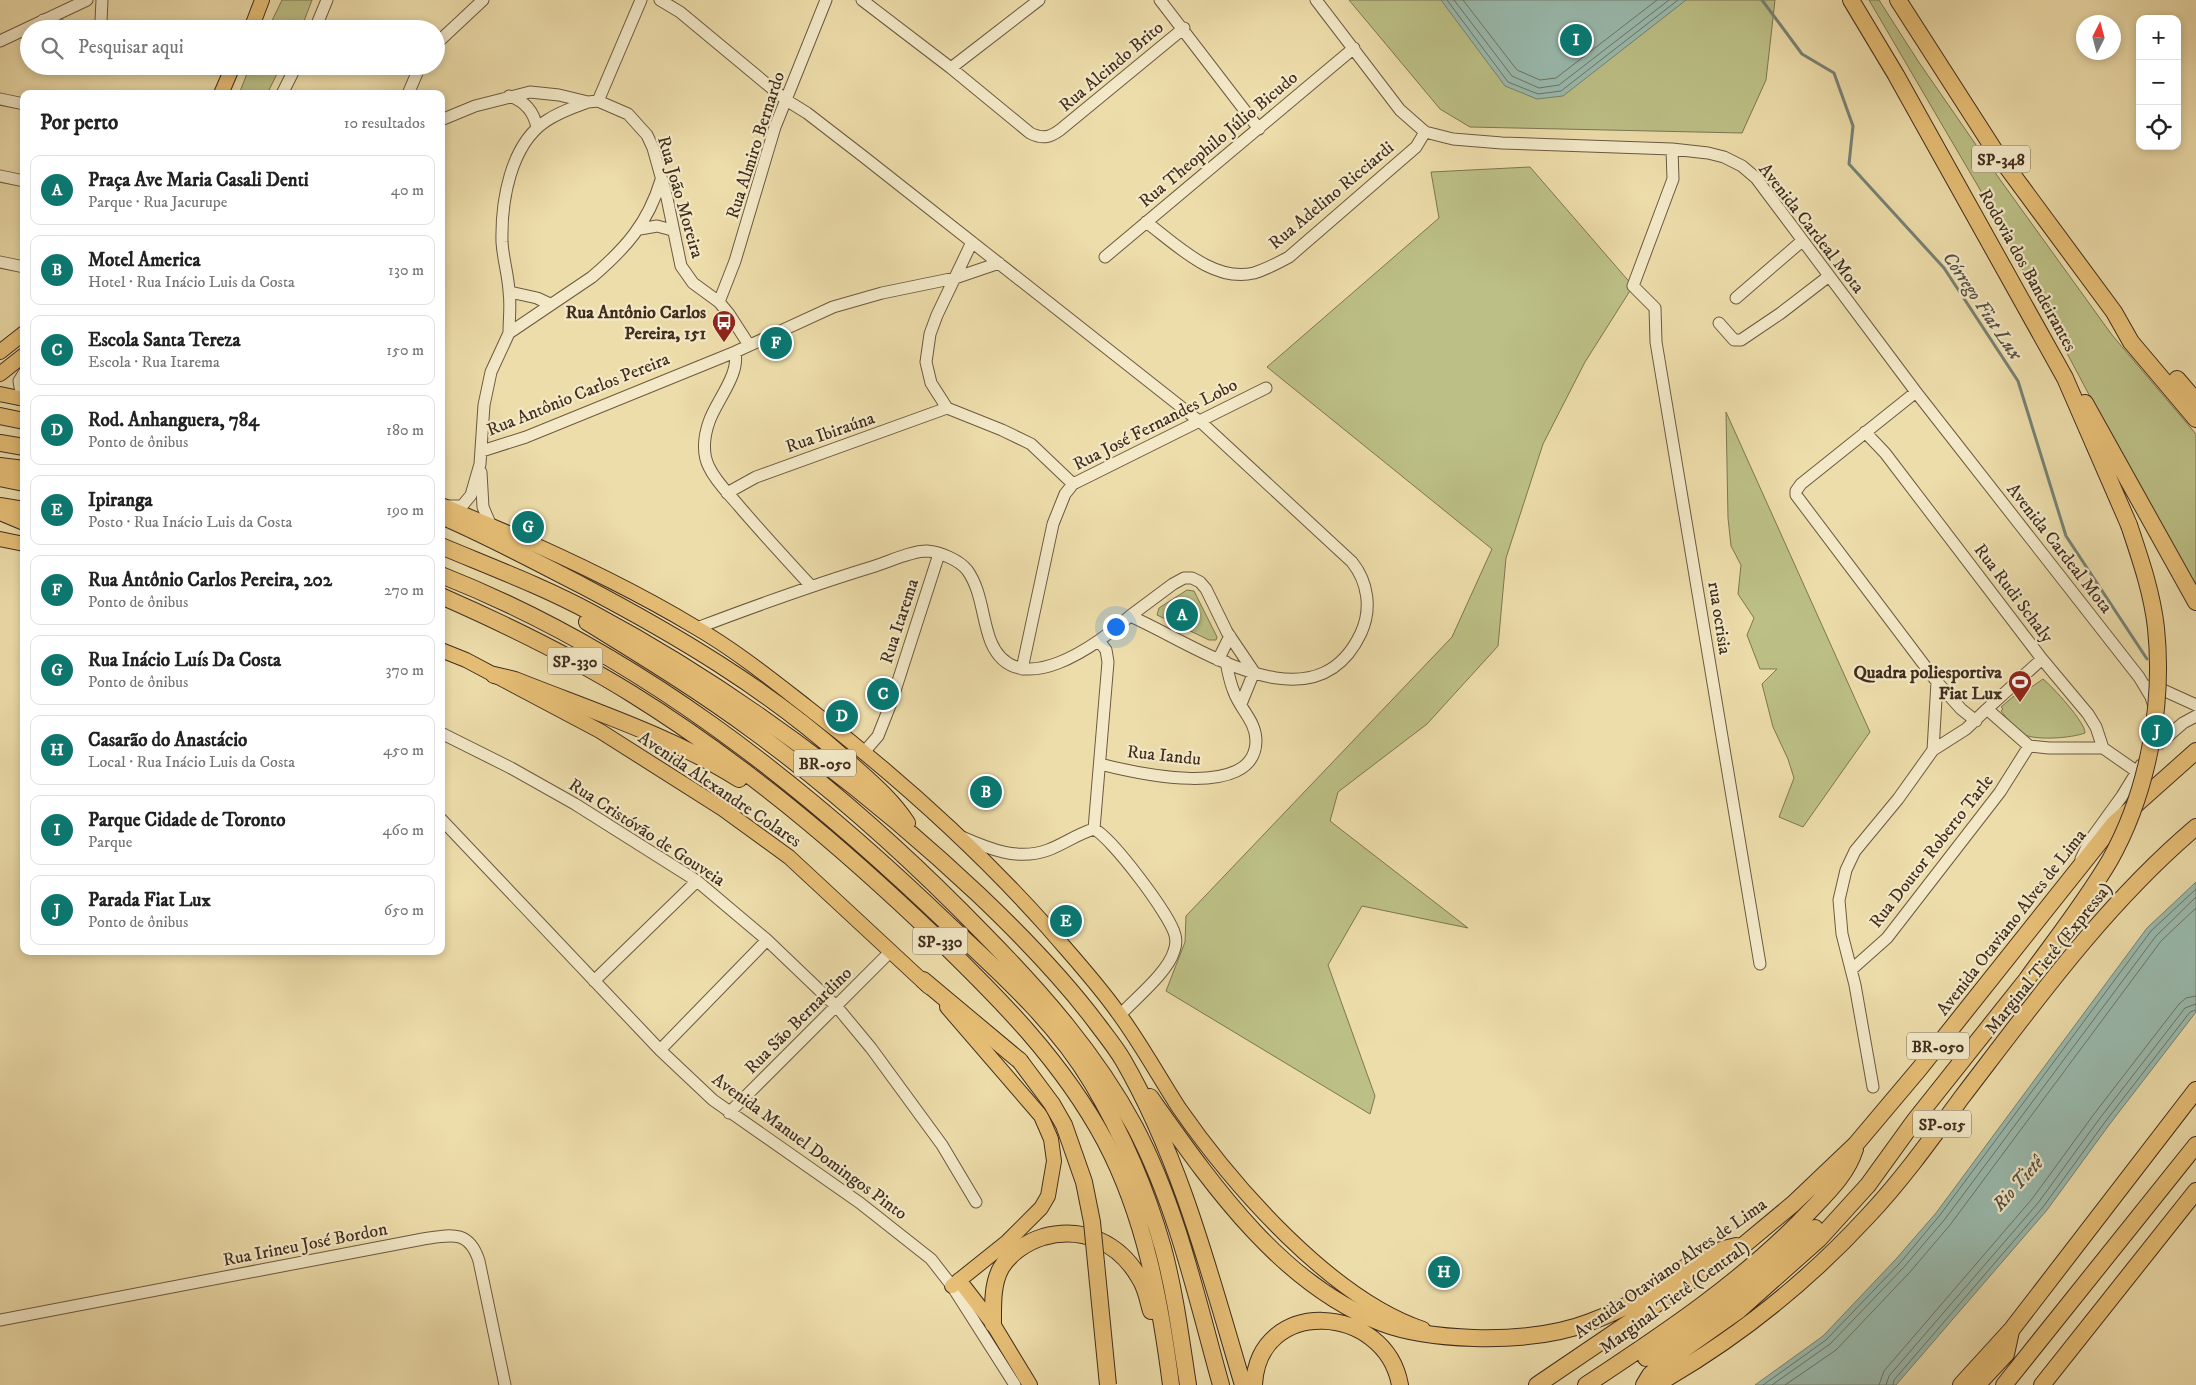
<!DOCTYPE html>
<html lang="pt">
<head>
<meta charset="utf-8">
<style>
	:root { --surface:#fff; --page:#f6f6f6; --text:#222; --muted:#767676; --line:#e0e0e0; --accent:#0f766e }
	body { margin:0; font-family:"IM FELL DW Pica",serif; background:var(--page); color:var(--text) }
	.controls { position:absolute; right:15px; top:15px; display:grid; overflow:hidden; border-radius:10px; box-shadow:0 2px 8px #0003 }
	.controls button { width:45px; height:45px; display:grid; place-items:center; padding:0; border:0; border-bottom:1px solid var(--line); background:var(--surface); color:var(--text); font:25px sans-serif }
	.compass { position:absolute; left:2076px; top:15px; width:45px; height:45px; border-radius:50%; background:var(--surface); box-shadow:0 2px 8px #0003; rotate:6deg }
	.you { position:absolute; left:1115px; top:626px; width:18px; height:18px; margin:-12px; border:4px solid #fff; border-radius:50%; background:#1a73e8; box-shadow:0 0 0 8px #1a73e833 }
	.badge { display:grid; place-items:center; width:32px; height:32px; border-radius:50%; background:var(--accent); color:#fff; font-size:16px; font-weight:700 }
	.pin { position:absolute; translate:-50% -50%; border:2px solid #fff; box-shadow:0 1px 5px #0006 }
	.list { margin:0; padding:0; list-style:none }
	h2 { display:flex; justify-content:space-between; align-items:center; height:65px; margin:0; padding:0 20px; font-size:21px }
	h2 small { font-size:16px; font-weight:400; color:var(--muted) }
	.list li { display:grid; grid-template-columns:32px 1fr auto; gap:15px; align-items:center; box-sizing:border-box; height:70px; margin:0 10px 10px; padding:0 10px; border:1px solid var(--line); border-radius:10px }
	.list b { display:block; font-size:19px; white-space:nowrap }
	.list p { margin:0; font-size:16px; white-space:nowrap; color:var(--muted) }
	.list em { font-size:16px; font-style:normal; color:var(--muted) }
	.icon { flex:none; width:28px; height:28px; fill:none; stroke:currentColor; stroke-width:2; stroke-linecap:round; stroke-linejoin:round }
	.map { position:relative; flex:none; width:2196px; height:1385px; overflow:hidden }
	.search { position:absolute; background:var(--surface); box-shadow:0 2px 8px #0003; left:20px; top:20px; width:425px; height:55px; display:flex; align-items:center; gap:12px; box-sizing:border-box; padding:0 18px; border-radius:28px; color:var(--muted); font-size:19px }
	.panel { position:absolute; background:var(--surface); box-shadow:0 2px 8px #0003; left:20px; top:90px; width:425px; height:865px; border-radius:10px }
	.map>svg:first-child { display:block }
</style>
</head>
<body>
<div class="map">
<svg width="2196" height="1385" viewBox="0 0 2196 1385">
	<rect width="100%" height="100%" fill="#edddaa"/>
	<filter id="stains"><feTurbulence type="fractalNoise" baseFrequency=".004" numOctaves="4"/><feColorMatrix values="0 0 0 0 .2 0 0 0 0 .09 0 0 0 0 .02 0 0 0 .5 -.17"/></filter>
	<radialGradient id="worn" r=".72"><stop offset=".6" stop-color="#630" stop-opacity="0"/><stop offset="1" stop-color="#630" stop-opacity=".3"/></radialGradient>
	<!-- green -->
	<path fill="#bcc086" stroke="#7e7652" d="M 282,0 L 312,0 L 301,29 L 268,29 Z
		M 1349,0 L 1775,0 L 1766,80 L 1742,133 L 1470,127 L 1440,109 Z
		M 1869,0 L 1879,0 L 1918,61 L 2001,181 L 2112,335 L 2196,434 L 2196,587 L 2095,406 L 1982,193 Z
		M 250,66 L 281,66 L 267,94 L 239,94 Z
		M 1530,167 L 1633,286 L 1585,362 L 1543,444 L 1506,558 L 1498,646 L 1427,724 L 1338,792 L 1330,821 L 1468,928 L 1362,906 L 1328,965 L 1375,1096 L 1370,1114 L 1166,991 L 1185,942 L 1186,916 L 1452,637 L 1492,549 L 1267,367 L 1439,218 L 1431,172 Z
		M 1726,412 L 1870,732 L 1803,827 L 1779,817 L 1794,778 L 1788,759 L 1773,727 L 1762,684 L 1777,669 L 1760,669 L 1747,635 L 1754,618 L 1738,594 L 1741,565 L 1731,546 L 1728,518 Z
		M 1187,590 L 1194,591 L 1217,637 L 1216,640 L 1209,640 L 1157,615 L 1159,608 Z
		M 2043,679 C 2052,686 2086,723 2085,733 C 2072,738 2035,741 2023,734 C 2014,729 2007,718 2001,711 L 2003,709 L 2001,707 L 2027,685 L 2030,688 Z"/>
	<!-- water -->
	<path fill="#9abbaf" stroke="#768275" d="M 1441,0 L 1686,0 L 1563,96 L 1537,99 L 1505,86 Z
		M 2196,882 L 2196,1012 L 2109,1125 L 2047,1210 L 1896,1385 L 1755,1385 L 1823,1336 L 1896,1259 L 1936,1213 L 2147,928 Z"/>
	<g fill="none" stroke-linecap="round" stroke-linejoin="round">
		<!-- shore -->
		<path stroke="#6e7466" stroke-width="1" d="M 1447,0 L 1508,82 L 1538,94 L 1561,91 L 1678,0
			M 1454,0 L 1512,76 L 1539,88 L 1559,85 L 1669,0
			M 1463,0 L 1517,70 L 1540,80 L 1556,78 L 1657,0
			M 1763,1385 L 1826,1340 L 1900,1263 L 1940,1215 L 2151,931 L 2196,889
			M 1772,1385 L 1830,1344 L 1904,1267 L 1945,1219 L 2156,936 L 2196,897
			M 1785,1385 L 1836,1350 L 1910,1272 L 1950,1225 L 2161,941 L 2196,908
			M 1879,1385 L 1884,1371 L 2032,1199 L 2094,1114 L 2179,1004 L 2186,998 L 2196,996
			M 1886,1385 L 1889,1376 L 2038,1203 L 2100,1118 L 2185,1008 L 2196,1004
			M 1893,1385 L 1894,1380 L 2043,1207 L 2105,1122 L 2190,1012 L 2196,1010"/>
		<!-- stream -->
		<path stroke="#768275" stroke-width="3" d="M 1762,0 L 1802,54 L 1834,73 L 1853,126 L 1849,164 L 1944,268 L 2018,381 L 2066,536 L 2147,659"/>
		<!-- minor casing -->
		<g stroke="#6c5941" stroke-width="13">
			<path id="minor" d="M 102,0 L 101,21 L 103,29
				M 660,0 L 680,12 L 786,100 L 807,113 L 864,157 L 1204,425 L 1352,562 C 1368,582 1372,609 1361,633 C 1314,733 1195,644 1130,616 C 1099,644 1017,704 991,642 C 982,620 982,590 967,570 C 959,560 940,552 927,551 C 910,551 889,562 872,567 C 813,585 755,606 697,628
				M 862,0 L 951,68 L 1030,133 C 1042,139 1049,138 1060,130 L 1184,28
				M 1160,0 L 1259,129
				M 1316,0 L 1400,110 L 1425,132 L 1453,139 L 1502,143 L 1672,149 L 1708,153 L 1724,157 L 1742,166 L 1756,178 L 1916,392 L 2139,677 L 2151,697 L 2164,738
				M 43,20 L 71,29
				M 315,29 L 327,0
				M 0,41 L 87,0
				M 436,44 L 483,0
				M 951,68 L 1039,0
				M 282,94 L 296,66
				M 408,94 L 420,66
				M 509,96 C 525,101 534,111 537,128
				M 0,99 L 24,104
				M 598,101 L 641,0
				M 441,120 L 475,106 L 530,92 L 559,95 L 588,102 L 598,101 L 628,114 L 647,135 L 653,148 L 667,198 L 681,266 L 693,283 L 719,302 L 729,314 L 749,345
				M 1672,149 L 1673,179 L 1633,286 L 1655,308 L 1656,342 L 1760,964
				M 0,176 L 24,181
				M 1146,222 C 1176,244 1213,283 1254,273 C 1267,269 1278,263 1289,257 L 1416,147 L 1425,132
				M 640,229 L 657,226 L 672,230
				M 972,242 L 937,315 L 930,334 L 926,362 L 931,383 L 947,408 L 1002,430 L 1031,444 L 1073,484
				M 1105,257 L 1354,48
				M 0,262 L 24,267
				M 510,292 L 537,298 L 550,304
				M 1736,298 L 1802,241
				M 719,302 L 735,261 L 775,127 L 826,0
				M 1719,323 L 1734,340 L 1741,340 L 1781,313 L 1829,276
				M 509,333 C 509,319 511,305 509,291 C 508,274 503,259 502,242 C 501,202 510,145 546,121 C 559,112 574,107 588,102
				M 735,352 C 740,375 716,401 709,422 C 704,436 702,454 709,467 C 716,482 729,494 739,506 C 763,534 787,560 811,586
				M 1916,392 L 1801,484 L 1796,491 L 1796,495 L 1937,682 L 1961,709 L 1976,721
				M 22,398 L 19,381 L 24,373
				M 1865,432 L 1885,453 L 2042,659 L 2088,714 L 2096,727 L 2103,748 L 2136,771
				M 482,451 L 526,437 L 735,352 L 833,307 L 882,293 L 955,278 L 999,263
				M 481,472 L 483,507 L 491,526
				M 727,493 L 756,477 L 947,408
				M 446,506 L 462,506 L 471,495 L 480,464 L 484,405 L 491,372 L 509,333 L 592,277 C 626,248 648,223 661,180
				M 1130,616 L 1173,584 L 1184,578 L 1192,578 L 1200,582 L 1206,589 L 1227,632 L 1254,672 L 1241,704
				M 1218,660 L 1230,636
				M 1022,669 L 1053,524 L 1065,494 L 1073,484 L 1266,388
				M 2152,685 L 2196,705
				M 1987,709 L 2042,659
				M 441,733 L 511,768 L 575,804 L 697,881 L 767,940 L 837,1007 L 871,1048 L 942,1145 L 976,1202
				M 2160,743 L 2183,723 L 2196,716
				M 1933,750 L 1937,682
				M 865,751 L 878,736 L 891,703 L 939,554
				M 1100,764 C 1135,773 1255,801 1256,741 C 1256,721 1240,709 1234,692 C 1230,683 1228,672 1226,662
				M 441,819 L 660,1050 L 713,1100 L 860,1203 L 931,1259 L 952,1286 L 1015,1385
				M 1094,829 L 1108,662 L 1106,650 L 1099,641
				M 962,837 C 989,849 1018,861 1048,850 C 1064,844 1077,834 1094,829 C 1112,838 1170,915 1175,935 C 1176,939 1176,946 1174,951 C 1168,972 1136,998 1120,1015
				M 2081,859 L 2091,839 L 2122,796 L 2141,765
				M 1851,970 L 1887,938 L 2000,792 L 2029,746
				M 594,981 L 697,881
				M 660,1050 L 767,940
				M 1873,1087 L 1855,985 L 1842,934 L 1839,900 L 1846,870 L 1855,851 L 1898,799 L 1933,750 L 1966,729 L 1987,709 L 2029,746 L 2049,748 L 2103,748
				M 729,1113 L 891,951
				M 0,1320 L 423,1239 C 450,1235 469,1229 479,1261 L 505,1385"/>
		</g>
		<!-- major casing -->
		<g stroke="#412d1e" stroke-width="16">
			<path id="major" d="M 251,29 L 262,0
				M 221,94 L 233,66
				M 0,352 L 24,333
				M 0,374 L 24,355
				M 0,394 L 24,399
				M 0,505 L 24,509
				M 441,505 C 528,540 615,579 695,627 C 735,650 771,679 807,707 C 894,774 975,846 1048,928 C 1072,956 1098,984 1119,1014 C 1141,1044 1159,1077 1179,1108 C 1234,1187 1331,1298 1423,1329
				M 0,513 L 24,523
				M 0,539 L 24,544
				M 441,650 L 466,660 L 600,731 L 723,809 L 789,857 L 929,987
				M 947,1007 L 1041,1116 L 1051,1139 L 1054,1161 L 1048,1196 L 1041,1208 L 1007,1242 L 952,1286
				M 959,1280 L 993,1324 L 1030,1385"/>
		</g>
		<!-- highway casing -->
		<g stroke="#412d1e" stroke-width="18">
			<path id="highway" d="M 1851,0 L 1896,75 L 2065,378 L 2129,525
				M 1898,0 L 1995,151 L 2114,312 L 2131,342 L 2196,419
				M 2177,379 L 2196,401
				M 2085,403 L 2196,602
				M 0,416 L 24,421
				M 0,443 L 24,447
				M 0,466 L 24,469
				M 0,478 L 24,483
				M 441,516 C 490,537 536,562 583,586 C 676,635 766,688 844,758 C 867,779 890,797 907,823
				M 441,546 C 491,567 544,587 592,613 C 734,689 862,785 979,895 C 1022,936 1063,978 1098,1025 C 1107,1037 1116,1048 1123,1060 C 1181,1160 1210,1275 1243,1385
				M 441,575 C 636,652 799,781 949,925 C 1000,973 1056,1022 1092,1083 C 1123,1135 1147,1191 1163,1248 C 1175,1292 1181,1340 1188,1385
				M 441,596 C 507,625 571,656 632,694 C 743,763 842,847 936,937 C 1001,1000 1062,1061 1105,1141 C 1145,1217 1160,1300 1171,1385
				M 587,622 C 644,657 701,692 755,732 C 837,792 912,860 983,933 C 1041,992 1095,1053 1135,1127 C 1177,1207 1197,1299 1221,1385
				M 494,675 L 515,680 C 590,710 671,736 739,779
				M 923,980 L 1020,1061
				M 1150,1097 C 1211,1183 1280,1284 1382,1323 C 1411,1334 1443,1337 1474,1338 C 1512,1339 1554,1336 1590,1322 C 1606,1316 1626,1307 1641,1297 C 1671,1278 1699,1253 1736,1246
				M 993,1324 C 993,1306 992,1284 1001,1268 C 1010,1253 1027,1242 1043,1237 C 1083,1226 1120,1243 1140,1279 C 1146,1288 1148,1301 1151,1311
				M 1646,1358 L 1723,1304 L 1815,1228
				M 1254,1385 C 1258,1296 1385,1303 1400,1385
				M 1537,1385 L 1745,1244 L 1793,1204 L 1856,1144 L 1920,1068 L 2114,824 L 2196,751
				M 1586,1385 C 1665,1333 1746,1279 1811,1210 C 1829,1191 1847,1174 1855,1149
				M 1644,1385 L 1650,1375 L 1660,1366 L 1738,1311 L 1819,1239 L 1868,1185 L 1915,1120 L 2027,979
				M 1655,1385 C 1733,1341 1806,1283 1867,1217 C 1902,1180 1932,1138 1962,1097 C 2034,1003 2105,904 2196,827
				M 1961,1385 L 2012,1329 L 2196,1090
				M 1977,1385 L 2006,1354 L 2011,1331
				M 2004,1385 L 2196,1145
				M 2042,1385 L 2196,1191"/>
		</g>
		<!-- minor -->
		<use href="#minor" stroke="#f3e9c8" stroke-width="11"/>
		<!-- major -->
		<use href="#major" stroke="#e6be75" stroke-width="14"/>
		<!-- highway -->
		<use href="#highway" stroke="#e6be75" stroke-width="16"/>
		<!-- highway-bridge casing -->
		<g stroke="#412d1e" stroke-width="18" stroke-linecap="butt">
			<path id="highway-bridge" d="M 2027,979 C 2055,940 2086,901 2110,860 C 2148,792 2164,705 2156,628 C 2152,592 2140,558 2129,525
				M 1020,1061 L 1052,1104 L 1064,1125 L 1084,1182 L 1092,1222 L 1108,1385"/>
		</g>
		<!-- highway-bridge -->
		<use href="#highway-bridge" stroke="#e6be75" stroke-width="16"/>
	</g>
	<!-- icons -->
	<defs>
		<g id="bus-pin" transform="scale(1.25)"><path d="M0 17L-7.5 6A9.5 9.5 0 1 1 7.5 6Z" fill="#8f2418" stroke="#f3e9c8"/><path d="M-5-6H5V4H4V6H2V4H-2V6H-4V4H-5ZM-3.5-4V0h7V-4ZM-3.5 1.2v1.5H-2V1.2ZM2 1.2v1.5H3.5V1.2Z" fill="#fff"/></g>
		<g id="stadium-pin" transform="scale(1.25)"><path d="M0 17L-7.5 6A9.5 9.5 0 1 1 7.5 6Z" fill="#8f2418" stroke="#f3e9c8"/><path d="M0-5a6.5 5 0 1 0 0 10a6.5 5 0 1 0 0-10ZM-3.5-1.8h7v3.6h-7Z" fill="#fff"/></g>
	</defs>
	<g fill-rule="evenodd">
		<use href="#bus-pin" x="724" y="322"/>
		<use href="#stadium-pin" x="2020" y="682"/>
	</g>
	<g text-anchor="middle" stroke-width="4.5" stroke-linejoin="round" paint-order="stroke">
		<!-- shield labels -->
		<g fill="#f3e9c8" stroke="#766551" stroke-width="1">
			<rect x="1972" y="145.5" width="58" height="27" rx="4"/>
			<rect x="547.5" y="647.5" width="55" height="27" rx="4"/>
			<rect x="794" y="749.5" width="62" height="27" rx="4"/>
			<rect x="912.5" y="927.5" width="55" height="27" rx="4"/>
			<rect x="1907" y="1032.5" width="62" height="27" rx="4"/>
			<rect x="1913" y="1110.5" width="58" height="27" rx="4"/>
		</g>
		<g font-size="16" font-weight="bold" fill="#412d1e">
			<text x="2001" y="165">SP-348</text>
			<text x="575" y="667">SP-330</text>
			<text x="825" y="769">BR-050</text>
			<text x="940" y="947">SP-330</text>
			<text x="1938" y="1052">BR-050</text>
			<text x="1942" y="1130">SP-015</text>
		</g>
		<!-- street labels -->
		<g font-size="18" fill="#412d1e" stroke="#f3e9c8">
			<text transform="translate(1111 66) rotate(-40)" y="6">Rua Alcindo Brito</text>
			<text transform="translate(1218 139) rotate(-40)" y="6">Rua Theophilo Júlio Bicudo</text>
			<text transform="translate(755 145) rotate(-72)" y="6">Rua Almiro Bernardo</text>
			<text transform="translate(1331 195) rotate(-40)" y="6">Rua Adelino Ricciardi</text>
			<text transform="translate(681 197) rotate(74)" y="6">Rua João Moreira</text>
			<text transform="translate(1812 228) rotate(52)" y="6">Avenida Cardeal Mota</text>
			<text transform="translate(2028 270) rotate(61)" y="6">Rodovia dos Bandeirantes</text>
			<text transform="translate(578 394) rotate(-22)" y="6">Rua Antônio Carlos Pereira</text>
			<text transform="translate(1155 424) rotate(-27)" y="6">Rua José Fernandes Lobo</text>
			<text transform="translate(830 432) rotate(-19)" y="6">Rua Ibiraúna</text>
			<text transform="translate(2060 548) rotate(52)" y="6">Avenida Cardeal Mota</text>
			<text transform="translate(2014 593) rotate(53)" y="6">Rua Rudi Schaly</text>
			<text transform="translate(1720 618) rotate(81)" y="6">rua ocrisia</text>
			<text transform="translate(899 621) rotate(-72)" y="6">Rua Itarema</text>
			<text transform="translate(1164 755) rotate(6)" y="6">Rua Iandu</text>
			<text transform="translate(720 789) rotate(34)" y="6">Avenida Alexandre Colares</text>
			<text transform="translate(647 832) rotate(33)" y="6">Rua Cristóvão de Gouveia</text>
			<text transform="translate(1931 851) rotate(-52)" y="6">Rua Doutor Roberto Tarle</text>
			<text transform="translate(2011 922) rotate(-52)" y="6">Avenida Otaviano Alves de Lima</text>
			<text transform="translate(2048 958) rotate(-51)" y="6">Marginal Tietê (Expressa)</text>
			<text transform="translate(798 1020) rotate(-45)" y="6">Rua São Bernardino</text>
			<text transform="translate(810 1146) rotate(36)" y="6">Avenida Manuel Domingos Pinto</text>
			<text transform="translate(305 1244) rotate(-11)" y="6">Rua Irineu José Bordon</text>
			<text transform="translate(1670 1268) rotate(-35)" y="6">Avenida Otaviano Alves de Lima</text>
			<text transform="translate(1674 1297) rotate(-36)" y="6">Marginal Tietê (Central)</text>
		</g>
		<!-- poi labels -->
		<g font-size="18" font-weight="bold" fill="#412d1e" stroke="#f3e9c8" text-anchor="end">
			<text x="706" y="318">Rua Antônio Carlos<tspan x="706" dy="21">Pereira, 151</tspan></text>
			<text x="2002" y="678">Quadra poliesportiva<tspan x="2002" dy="21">Fiat Lux</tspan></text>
		</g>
		<!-- water labels -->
		<g font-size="19" font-style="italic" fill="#575042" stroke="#f3e9c8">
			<text transform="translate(1983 305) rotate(56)" y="7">Córrego Fiat Lux</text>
			<text transform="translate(2017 1183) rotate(-48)" y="7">Rio Tietê</text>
		</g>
	</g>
	<rect width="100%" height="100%" filter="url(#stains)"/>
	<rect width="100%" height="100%" fill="url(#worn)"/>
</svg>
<div class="controls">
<button>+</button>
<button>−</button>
<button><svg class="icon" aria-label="locate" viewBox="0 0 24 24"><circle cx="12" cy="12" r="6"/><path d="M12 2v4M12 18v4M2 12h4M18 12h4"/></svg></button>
</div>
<svg class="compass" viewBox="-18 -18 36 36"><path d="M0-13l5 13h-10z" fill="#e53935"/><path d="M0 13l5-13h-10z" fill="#767676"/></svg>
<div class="you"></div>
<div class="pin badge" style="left:1182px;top:615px">A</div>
<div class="pin badge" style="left:986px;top:792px">B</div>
<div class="pin badge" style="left:883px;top:694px">C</div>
<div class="pin badge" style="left:842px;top:716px">D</div>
<div class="pin badge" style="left:1066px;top:921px">E</div>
<div class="pin badge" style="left:776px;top:343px">F</div>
<div class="pin badge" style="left:528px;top:527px">G</div>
<div class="pin badge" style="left:1444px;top:1272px">H</div>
<div class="pin badge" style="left:1576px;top:40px">I</div>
<div class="pin badge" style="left:2157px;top:731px">J</div>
<div class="search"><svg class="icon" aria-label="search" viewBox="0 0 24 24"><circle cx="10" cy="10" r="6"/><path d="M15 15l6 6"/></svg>Pesquisar aqui</div>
<section class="panel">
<h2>Por perto<small>10 resultados</small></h2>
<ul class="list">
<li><span class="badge">A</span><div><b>Praça Ave Maria Casali Denti</b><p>Parque · Rua Jacurupe</p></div><em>40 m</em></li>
<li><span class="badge">B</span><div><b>Motel America</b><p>Hotel · Rua Inácio Luis da Costa</p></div><em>130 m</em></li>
<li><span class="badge">C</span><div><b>Escola Santa Tereza</b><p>Escola · Rua Itarema</p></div><em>150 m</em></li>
<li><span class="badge">D</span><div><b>Rod. Anhanguera, 784</b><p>Ponto de ônibus</p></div><em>180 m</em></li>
<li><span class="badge">E</span><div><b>Ipiranga</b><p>Posto · Rua Inácio Luis da Costa</p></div><em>190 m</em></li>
<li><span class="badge">F</span><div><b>Rua Antônio Carlos Pereira, 202</b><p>Ponto de ônibus</p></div><em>270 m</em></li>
<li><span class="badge">G</span><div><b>Rua Inácio Luís Da Costa</b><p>Ponto de ônibus</p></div><em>370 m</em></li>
<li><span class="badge">H</span><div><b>Casarão do Anastácio</b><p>Local · Rua Inácio Luis da Costa</p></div><em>450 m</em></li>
<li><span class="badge">I</span><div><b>Parque Cidade de Toronto</b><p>Parque</p></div><em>460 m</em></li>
<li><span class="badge">J</span><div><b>Parada Fiat Lux</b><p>Ponto de ônibus</p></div><em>650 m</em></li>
</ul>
</section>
</div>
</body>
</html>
